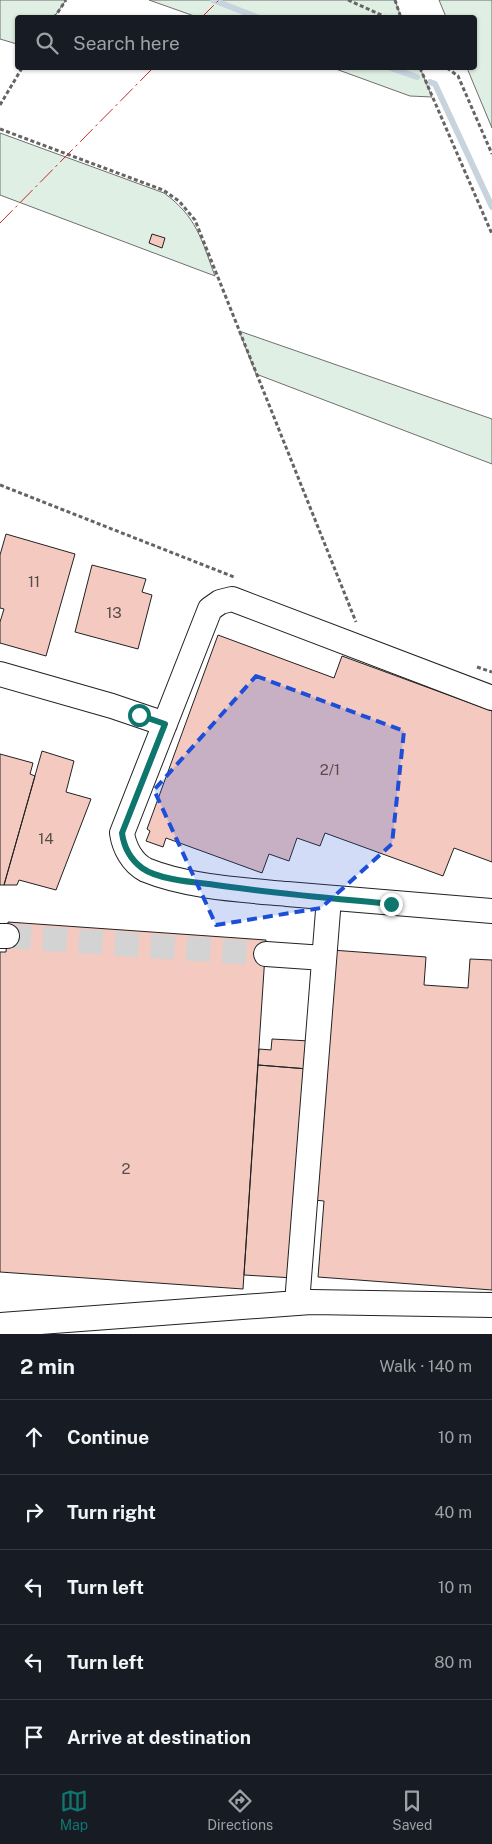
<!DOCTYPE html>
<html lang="en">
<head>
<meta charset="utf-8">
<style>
	:root { --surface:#171b24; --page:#20242c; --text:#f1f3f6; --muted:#9ea1a6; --line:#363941; --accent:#0f766e }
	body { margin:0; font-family:"Public Sans",sans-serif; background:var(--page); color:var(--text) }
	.stop { position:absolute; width:15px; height:15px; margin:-11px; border:4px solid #0f766e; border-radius:50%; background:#fff }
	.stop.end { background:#0f766e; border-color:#fff; box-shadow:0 1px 5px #0008 }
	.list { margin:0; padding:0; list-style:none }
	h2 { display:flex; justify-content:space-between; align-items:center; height:65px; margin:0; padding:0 20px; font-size:21px }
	h2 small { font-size:16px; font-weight:400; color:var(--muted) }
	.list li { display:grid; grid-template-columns:32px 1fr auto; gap:15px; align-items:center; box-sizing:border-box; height:75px; padding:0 20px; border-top:1px solid var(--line) }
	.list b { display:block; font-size:19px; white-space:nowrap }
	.list em { font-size:16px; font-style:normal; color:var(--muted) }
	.icon { flex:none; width:28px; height:28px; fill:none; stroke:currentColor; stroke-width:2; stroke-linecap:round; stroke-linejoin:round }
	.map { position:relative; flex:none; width:492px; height:1334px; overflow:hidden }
	.search { position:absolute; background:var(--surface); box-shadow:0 1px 4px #0004; left:15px; right:15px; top:15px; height:55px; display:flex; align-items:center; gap:12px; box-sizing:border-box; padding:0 18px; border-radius:5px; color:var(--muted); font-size:19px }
	.sheet { height:440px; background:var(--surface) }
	nav { display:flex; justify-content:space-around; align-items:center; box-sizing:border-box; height:70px; border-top:1px solid var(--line); background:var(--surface); font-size:14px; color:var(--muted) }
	nav a { display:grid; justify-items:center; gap:2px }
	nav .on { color:var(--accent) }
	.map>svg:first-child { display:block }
</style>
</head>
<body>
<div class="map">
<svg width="492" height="1334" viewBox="0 0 492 1334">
	<rect width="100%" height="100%" fill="#fff"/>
	<!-- green -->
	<path fill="#e0efe3" stroke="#6f6f6f" d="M 0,0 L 66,0 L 54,17 L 18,18 L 17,44 L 0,39 Z
		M 149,0 L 395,0 L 401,17 L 197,17 Z
		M 439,0 L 492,0 L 492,128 L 467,68 L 474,68 L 474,18 L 446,17 Z
		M 333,68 L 420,68 L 432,97 L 410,96 Z
		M 0,133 L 164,193 C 197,217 201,239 215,276 L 0,195 Z
		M 239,331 L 492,419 L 492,464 L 256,374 Z"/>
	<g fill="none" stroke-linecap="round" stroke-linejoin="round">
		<!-- stream -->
		<path stroke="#c7d3dd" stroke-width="6" d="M 213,0 L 259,18
			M 391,68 L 417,77
			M 430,82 L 435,84 L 492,207"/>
	</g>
	<!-- building -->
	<path fill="#f3c9c0" stroke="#222" d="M 152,234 L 165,238 L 162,248 L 149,243 Z
		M 6,534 L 75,554 L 46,656 L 0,643 L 0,622 L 4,609 L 0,608 L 0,555 Z
		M 92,565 L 146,579 L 142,592 L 152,595 L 138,649 L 75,632 Z
		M 218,635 L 334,678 L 342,656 L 492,711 L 492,862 L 454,848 L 443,876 L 325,833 L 320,846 L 297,838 L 289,861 L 269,854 L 262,873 L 166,838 L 163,847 L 146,841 L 150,831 L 147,829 Z
		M 42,751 L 74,761 L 66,792 L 91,799 L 56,890 L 19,880 L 17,885 L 4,885 Z
		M 0,754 L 33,763 L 30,774 L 35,776 L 4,885 L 0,885 Z
		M 8,922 L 266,940 L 243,1289 L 0,1272 L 0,952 L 6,952 Z
		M 332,950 L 426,957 L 424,985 L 468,988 L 470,959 L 492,960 L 492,1290 L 318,1277 L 324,1201 L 314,1200 Z
		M 272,1039 L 310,1041 L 308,1069 L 258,1065 L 259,1049 L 271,1050 Z
		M 258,1065 L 308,1069 L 294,1278 L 244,1275 Z"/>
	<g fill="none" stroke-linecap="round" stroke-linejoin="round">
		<!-- minor-tunnel -->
		<path stroke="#d3d3d3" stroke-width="24" stroke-dasharray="24 12" stroke-linecap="butt" d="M 7,936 L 266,954"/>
		<!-- minor casing -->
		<g stroke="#222" stroke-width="26">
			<path id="minor" d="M 0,674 L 112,706 L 165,724
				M 492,698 L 232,599 L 220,602 L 210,609 L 122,833 C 124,847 132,863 146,870 C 187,887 243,890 287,894 C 356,900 424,906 492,911
				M 0,936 L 7,936
				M 266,954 L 324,958
				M 297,1303 L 329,898
				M 0,1325 L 311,1302 L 492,1305"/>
		</g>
		<!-- path -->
		<path stroke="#646464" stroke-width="3" stroke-dasharray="4 2.5" stroke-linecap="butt" d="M 348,0 L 388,18
			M 395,0 L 401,18
			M 54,18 L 66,0
			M 420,68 L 492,234
			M 447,68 L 458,76 L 492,154
			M 0,105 L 22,68
			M 0,129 L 163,190 L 179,201 L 195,220 L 356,622
			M 0,485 L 234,577
			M 477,667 L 492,672"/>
		<!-- minor -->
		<use href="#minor" stroke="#fff" stroke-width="24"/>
		<!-- power -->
		<path stroke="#c62828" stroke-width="1" stroke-dasharray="18 4 2.5 4" stroke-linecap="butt" d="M 201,18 L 219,0
			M 0,223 L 153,68"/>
	</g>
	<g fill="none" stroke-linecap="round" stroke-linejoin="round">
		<!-- route -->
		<path stroke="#0f766e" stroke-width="6" d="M 139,715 L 165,724 L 122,833 C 124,848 130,859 142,868 C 157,879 190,882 209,884 C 269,893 330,898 391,904"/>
	</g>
	<!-- marked area -->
	<path fill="#1d4ed8" fill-opacity="0.2" stroke="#1d4ed8" stroke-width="4" stroke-dasharray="10 6" stroke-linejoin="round" d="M 256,676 L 404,731 L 392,844 L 321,908 L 216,925 L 154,790 Z"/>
	<g text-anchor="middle" stroke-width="4" stroke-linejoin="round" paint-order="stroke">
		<!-- number labels -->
		<g font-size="15" fill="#564c4a">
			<text x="34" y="587">11</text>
			<text x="114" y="618">13</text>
			<text x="330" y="775">2/1</text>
			<text x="46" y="844">14</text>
			<text x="126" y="1174">2</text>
		</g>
	</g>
</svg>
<div class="stop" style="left:139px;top:715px"></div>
<div class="stop end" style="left:391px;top:904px"></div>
<div class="search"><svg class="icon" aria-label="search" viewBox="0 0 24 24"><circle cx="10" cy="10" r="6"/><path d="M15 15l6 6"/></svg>Search here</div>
</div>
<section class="sheet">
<h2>2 min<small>Walk · 140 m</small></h2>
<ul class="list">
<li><svg class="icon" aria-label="ahead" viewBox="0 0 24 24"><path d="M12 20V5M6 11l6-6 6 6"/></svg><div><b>Continue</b></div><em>10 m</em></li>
<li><svg class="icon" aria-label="right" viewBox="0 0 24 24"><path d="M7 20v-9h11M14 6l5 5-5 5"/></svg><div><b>Turn right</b></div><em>40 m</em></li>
<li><svg class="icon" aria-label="left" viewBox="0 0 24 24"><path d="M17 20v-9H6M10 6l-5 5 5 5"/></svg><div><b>Turn left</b></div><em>10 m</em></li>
<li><svg class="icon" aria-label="left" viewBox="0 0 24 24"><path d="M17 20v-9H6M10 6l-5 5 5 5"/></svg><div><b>Turn left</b></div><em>80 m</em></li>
<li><svg class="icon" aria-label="arrive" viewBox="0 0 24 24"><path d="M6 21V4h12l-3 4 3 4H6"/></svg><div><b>Arrive at destination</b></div></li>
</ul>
</section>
<nav>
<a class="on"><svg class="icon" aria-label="map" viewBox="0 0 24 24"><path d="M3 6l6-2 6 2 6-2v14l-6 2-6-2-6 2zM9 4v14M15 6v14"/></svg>Map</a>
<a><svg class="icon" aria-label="directions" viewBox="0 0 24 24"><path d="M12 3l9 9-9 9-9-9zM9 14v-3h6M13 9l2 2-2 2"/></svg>Directions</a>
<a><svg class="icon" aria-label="saved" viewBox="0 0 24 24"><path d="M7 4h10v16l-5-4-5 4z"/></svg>Saved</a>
</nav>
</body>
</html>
